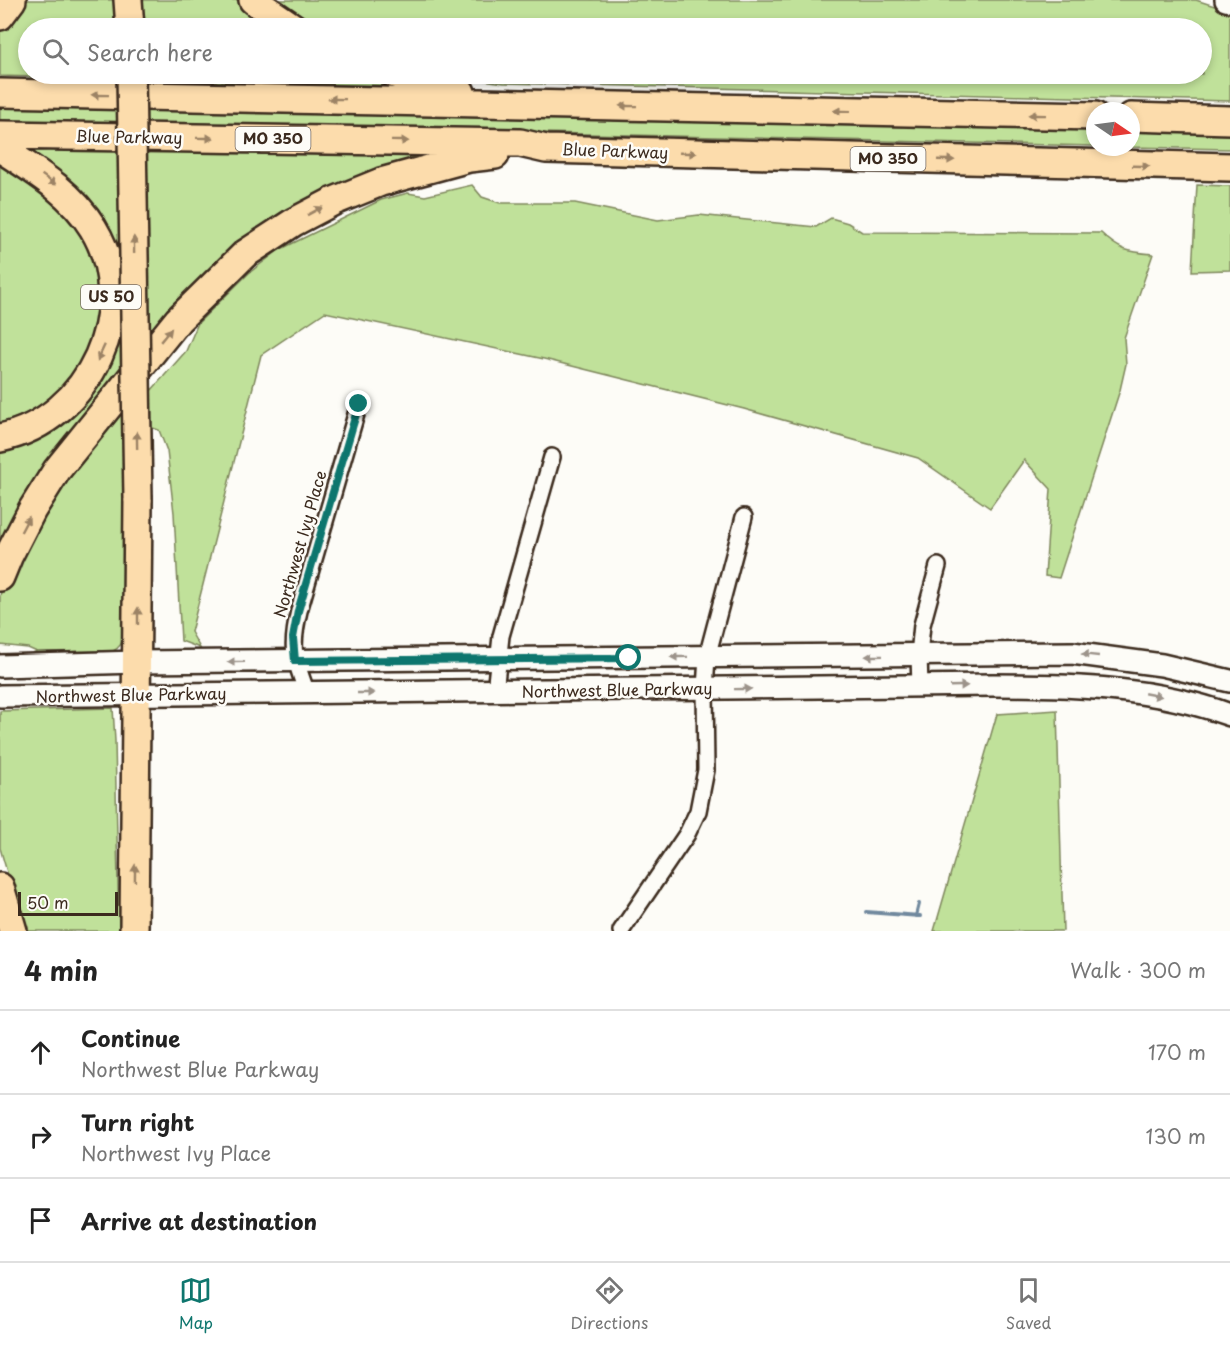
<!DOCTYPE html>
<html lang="en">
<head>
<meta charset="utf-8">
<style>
	:root { --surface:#fff; --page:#f2f2f2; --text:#222; --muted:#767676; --line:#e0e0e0; --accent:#0f766e }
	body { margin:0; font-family:"Playpen Sans",sans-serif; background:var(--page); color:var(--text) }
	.compass { position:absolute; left:1086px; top:102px; width:54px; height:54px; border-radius:50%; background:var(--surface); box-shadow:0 3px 9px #0003; rotate:103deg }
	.scale { position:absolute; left:18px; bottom:15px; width:100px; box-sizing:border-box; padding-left:6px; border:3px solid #3b2a1e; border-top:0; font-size:16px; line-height:21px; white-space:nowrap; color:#3b2a1e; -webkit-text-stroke:4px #fdfcf7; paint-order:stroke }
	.stop { position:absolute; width:18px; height:18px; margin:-14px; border:4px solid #0f766e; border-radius:50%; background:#fff }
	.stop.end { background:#0f766e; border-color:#fff; box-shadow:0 2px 6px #0008 }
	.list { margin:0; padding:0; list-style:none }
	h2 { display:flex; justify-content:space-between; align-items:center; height:78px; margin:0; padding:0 24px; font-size:26px }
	h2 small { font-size:20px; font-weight:400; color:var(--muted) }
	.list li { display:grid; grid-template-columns:39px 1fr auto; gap:18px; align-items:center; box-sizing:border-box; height:84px; padding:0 24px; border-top:2px solid var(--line) }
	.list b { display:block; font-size:22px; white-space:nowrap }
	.list p { margin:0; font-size:20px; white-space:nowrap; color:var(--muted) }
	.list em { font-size:20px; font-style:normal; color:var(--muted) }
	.icon { flex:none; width:33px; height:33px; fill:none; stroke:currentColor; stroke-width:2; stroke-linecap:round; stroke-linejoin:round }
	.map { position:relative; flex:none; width:1230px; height:931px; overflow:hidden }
	.search { position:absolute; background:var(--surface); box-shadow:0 3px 9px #0003; left:18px; right:18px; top:18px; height:66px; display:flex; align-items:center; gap:15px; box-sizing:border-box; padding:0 21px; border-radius:33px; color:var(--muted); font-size:22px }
	.sheet { height:330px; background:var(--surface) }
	nav { display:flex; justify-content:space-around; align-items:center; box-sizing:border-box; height:84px; border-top:2px solid var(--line); background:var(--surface); font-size:16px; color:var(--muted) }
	nav a { display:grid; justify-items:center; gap:3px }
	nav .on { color:var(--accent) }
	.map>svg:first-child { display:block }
</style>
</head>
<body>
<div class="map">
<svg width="1230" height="931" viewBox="0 0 1230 931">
	<rect width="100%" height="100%" fill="#fdfcf7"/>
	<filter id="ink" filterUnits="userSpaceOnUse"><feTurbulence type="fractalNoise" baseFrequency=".0167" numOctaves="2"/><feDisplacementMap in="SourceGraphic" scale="12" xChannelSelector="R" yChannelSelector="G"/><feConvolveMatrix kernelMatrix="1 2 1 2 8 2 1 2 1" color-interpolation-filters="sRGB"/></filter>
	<g filter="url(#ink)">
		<!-- green -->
		<path fill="#c0e19a" stroke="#7e865c" stroke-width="1.5" d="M 20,0 L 247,0 L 286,28 L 28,28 L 28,74 L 381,74 L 402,82 L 391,86 L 0,76 L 0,25 Z
			M 272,0 L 1196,0 L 1230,11 L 1230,101 L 504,83 L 439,74 L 1202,74 L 1202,28 L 315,28 Z
			M 0,103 L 1095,130 L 1095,146 L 0,120 Z
			M 1131,131 L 1230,133 L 1230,149 L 1128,147 L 1131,147 Z
			M 109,148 L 433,154 L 249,241 L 0,555 L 0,444 L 44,430 L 119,293 L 30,151 Z
			M 0,162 C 7,165 15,168 21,172 C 30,177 37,187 45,194 C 54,203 67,211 75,222 C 83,232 88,247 92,259 C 114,331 73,405 0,423 Z
			M 472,185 L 482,197 L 500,203 L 575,203 L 658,220 L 699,215 L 816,227 L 831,218 L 848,223 L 862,232 L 1101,233 C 1120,251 1128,252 1153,254 L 1124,338 L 1126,364 L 1120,390 L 1059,578 L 1045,576 L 1051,489 L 1024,460 L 990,508 L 918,458 L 744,409 L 544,359 L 325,312 L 261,355 L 191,632 L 200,648 L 181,641 L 174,513 L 167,451 L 159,430 L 150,427 L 150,392 L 186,351 L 198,323 L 249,273 L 279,250 L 381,200 L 408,193 L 425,196 Z
			M 1197,185 L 1230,186 L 1230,270 L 1192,271 Z
			M 127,393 L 125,634 C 122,642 121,647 113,651 L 37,652 L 28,648 L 0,645 L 0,595 L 37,513 Z
			M 113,708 L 115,741 L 119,931 L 24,931 L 0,848 L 0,711 Z
			M 1057,710 L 1063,931 L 934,931 L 997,714 Z"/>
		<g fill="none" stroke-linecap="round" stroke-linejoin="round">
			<!-- stream -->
			<path stroke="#71899e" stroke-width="4" d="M 866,912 L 920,916
				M 916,916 L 919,904"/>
			<!-- street casing -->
			<g stroke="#3b2a1e" stroke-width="20">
				<path id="street" d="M 920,687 L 919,655 L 922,625 L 938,566
					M 495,692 L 501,636 L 552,457
					M 307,693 C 294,658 290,649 299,611 L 359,404
					M 621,931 L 687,834 L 698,811 L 706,770 L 705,689 L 707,657 L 744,517"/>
			</g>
			<!-- secondary casing -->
			<g stroke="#3b2a1e" stroke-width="26">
				<path id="secondary" d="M 1226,0 L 1230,1
					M 0,666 L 137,662 L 1072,653 L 1162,665 L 1230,681
					M 0,696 L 993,685 C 1074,685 1153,687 1230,715"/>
			</g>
			<!-- highway casing -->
			<g stroke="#3b2a1e" stroke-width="32">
				<path id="highway" d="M 128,0 L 130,28
					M 253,0 L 294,28
					M 0,16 L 12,0
					M 395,74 L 461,92
					M 0,93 L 1095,116
					M 1131,117 L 1230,120
					M 0,135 L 520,143 L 546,149 L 1230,167
					M 0,148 C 35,171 71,192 93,228 C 142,308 90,420 0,438
					M 0,577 L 9,555 L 32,510 L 57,470 L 178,320 L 245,254 L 294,222 L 334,201 L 381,182 L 469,158 L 495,155
					M 0,887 L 13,931
					M 134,931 L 138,499"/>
			</g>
			<!-- street -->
			<use href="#street" stroke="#fdfcf7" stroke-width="15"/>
			<!-- secondary -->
			<use href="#secondary" stroke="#fdfcf7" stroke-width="21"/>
			<!-- highway -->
			<use href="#highway" stroke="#fcdcac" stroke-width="27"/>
			<!-- highway-bridge casing -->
			<g stroke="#3b2a1e" stroke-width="32" stroke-linecap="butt">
				<path id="highway-bridge" d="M 131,74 L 138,499"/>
			</g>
			<!-- highway-bridge -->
			<use href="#highway-bridge" stroke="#fcdcac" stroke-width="27"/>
		</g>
		<!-- one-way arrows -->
		<defs><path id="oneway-solid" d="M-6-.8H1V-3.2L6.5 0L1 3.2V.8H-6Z" transform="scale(1.5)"/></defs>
		<g fill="#9c8365">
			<use href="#oneway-solid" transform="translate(100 95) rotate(-179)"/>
			<use href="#oneway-solid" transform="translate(337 99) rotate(-179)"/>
			<use href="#oneway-solid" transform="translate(628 106) rotate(-179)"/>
			<use href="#oneway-solid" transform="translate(842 111) rotate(-179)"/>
			<use href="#oneway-solid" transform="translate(1037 115) rotate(-179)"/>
			<use href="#oneway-solid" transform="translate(205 138) rotate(1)"/>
			<use href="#oneway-solid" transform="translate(400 141) rotate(1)"/>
			<use href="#oneway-solid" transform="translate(688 153) rotate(2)"/>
			<use href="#oneway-solid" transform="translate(946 160) rotate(2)"/>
			<use href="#oneway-solid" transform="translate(1141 166) rotate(2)"/>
			<use href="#oneway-solid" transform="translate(49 180) rotate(35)"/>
			<use href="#oneway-solid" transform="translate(315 211) rotate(-28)"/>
			<use href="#oneway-solid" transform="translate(134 245) rotate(-91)"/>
			<use href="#oneway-solid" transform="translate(166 335) rotate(-50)"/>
			<use href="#oneway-solid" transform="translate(101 353) rotate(115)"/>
			<use href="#oneway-solid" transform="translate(137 440) rotate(-91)"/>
			<use href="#oneway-solid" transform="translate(25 524) rotate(-62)"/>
			<use href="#oneway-solid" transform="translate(138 616) rotate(-90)"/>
			<use href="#oneway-solid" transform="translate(135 873) rotate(-89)"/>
		</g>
		<g fill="#9c938a">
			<use href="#oneway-solid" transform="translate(1090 655) rotate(-174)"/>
			<use href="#oneway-solid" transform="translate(874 656) rotate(179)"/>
			<use href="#oneway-solid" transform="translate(679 657) rotate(179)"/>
			<use href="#oneway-solid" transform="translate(236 662) rotate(179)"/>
			<use href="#oneway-solid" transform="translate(959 686) rotate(-2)"/>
			<use href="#oneway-solid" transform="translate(743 689) rotate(-1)"/>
			<use href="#oneway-solid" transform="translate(366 693)"/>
			<use href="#oneway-solid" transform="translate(1153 695) rotate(11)"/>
		</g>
	</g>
	<g fill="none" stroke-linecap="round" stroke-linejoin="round" filter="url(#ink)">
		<!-- route -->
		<path stroke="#0f766e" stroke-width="8" d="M 359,404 L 298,611 L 293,638 L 295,661 L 629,658"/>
	</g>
	<g text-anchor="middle" stroke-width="5" stroke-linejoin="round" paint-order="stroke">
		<!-- shield labels -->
		<g fill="#fdfcf7" stroke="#75695f" stroke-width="1.5">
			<rect x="235.5" y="127" width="75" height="24" rx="4.5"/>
			<rect x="850.5" y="147" width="75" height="24" rx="4.5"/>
			<rect x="81" y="285" width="60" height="24" rx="4.5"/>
		</g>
		<g font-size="15" font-weight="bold" fill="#3b2a1e">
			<text x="273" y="144">MO 350</text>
			<text x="888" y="164">MO 350</text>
			<text x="111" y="302">US 50</text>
		</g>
		<!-- street labels -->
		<g font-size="16" fill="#3b2a1e" stroke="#fdfcf7">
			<text transform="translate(129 137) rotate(1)" y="6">Blue Parkway</text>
			<text transform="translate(615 151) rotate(2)" y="6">Blue Parkway</text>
			<text transform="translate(300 544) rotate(-74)" y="6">Northwest Ivy Place</text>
			<text transform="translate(617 690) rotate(-1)" y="6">Northwest Blue Parkway</text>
			<text transform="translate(131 695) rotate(-1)" y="6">Northwest Blue Parkway</text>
		</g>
	</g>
</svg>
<svg class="compass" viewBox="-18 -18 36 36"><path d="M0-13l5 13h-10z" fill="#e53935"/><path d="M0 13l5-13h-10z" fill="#767676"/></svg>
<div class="scale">50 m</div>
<div class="stop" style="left:629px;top:658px"></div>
<div class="stop end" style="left:359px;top:404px"></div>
<div class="search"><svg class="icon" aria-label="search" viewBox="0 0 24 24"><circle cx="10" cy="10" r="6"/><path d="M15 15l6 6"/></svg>Search here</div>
</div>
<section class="sheet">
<h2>4 min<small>Walk · 300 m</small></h2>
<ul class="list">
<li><svg class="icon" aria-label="ahead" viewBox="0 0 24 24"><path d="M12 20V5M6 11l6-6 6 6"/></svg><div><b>Continue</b><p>Northwest Blue Parkway</p></div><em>170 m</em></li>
<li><svg class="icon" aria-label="right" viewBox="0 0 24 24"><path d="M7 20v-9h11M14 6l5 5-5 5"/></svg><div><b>Turn right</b><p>Northwest Ivy Place</p></div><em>130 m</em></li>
<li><svg class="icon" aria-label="arrive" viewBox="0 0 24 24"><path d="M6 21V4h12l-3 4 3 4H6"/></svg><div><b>Arrive at destination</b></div></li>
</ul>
</section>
<nav>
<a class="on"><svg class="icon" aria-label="map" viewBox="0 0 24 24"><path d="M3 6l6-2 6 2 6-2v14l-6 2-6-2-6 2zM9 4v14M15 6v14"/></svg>Map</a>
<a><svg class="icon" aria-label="directions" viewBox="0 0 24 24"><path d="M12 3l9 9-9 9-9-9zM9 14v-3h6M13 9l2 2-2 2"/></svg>Directions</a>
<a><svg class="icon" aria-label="saved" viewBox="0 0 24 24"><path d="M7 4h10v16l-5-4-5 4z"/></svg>Saved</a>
</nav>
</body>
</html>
